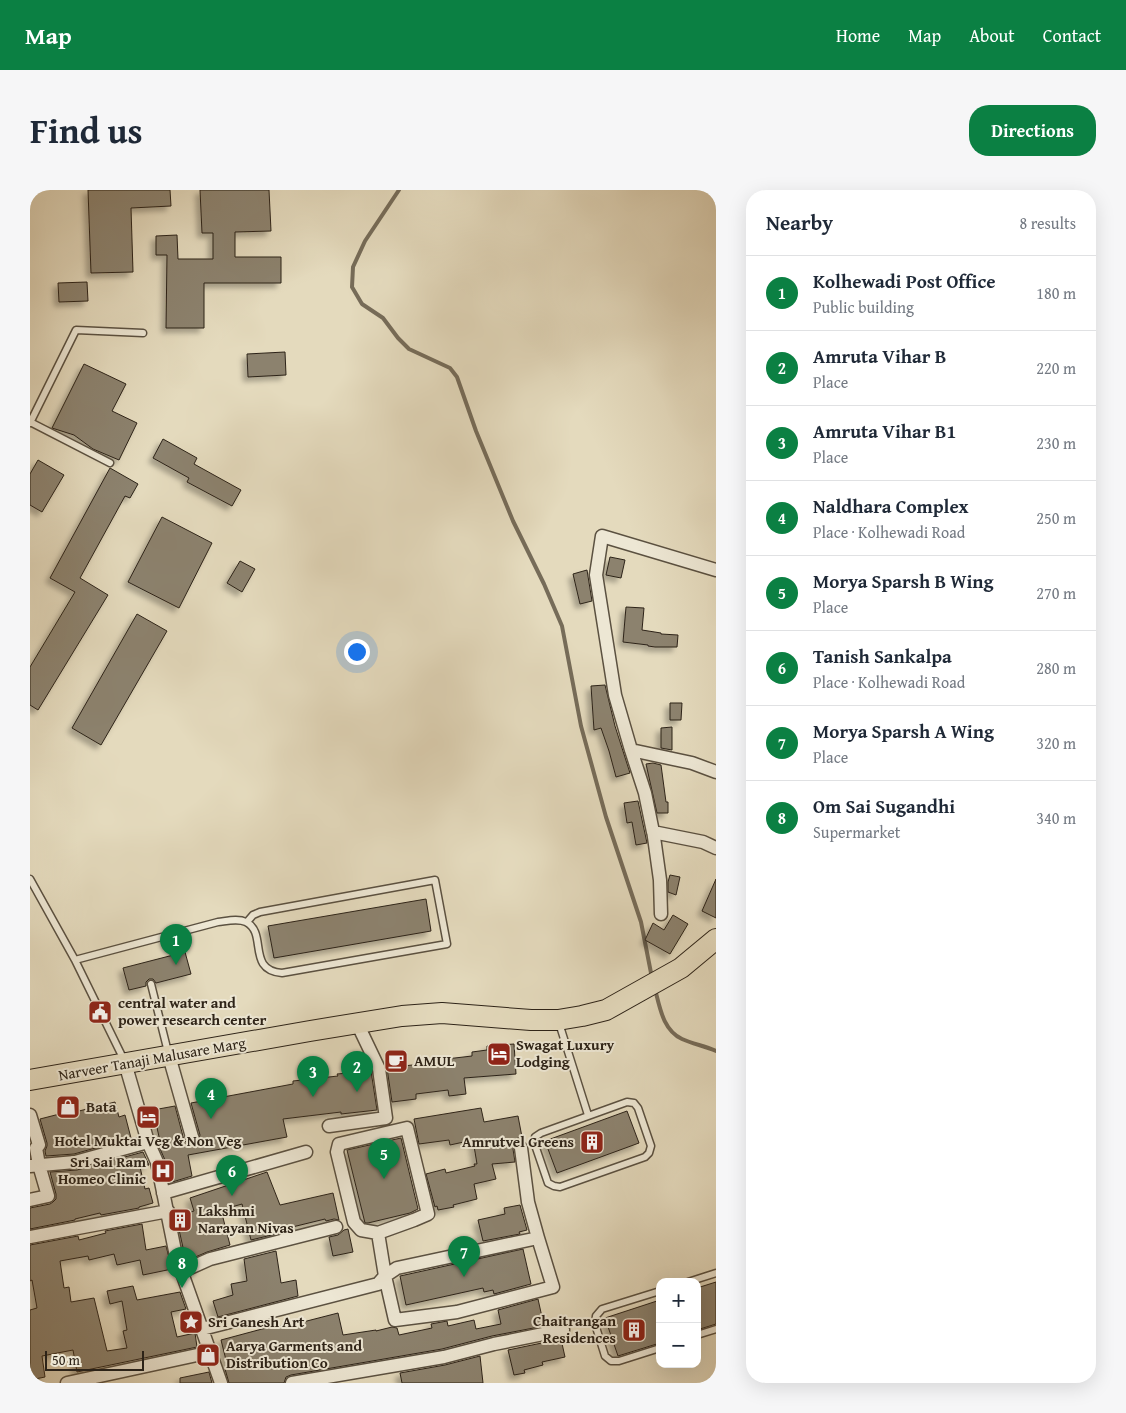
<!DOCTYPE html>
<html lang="en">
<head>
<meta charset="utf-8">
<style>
	:root { --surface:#fff; --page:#f6f6f7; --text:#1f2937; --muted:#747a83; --line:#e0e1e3; --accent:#0b8043 }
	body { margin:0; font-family:"Gentium Book Plus",serif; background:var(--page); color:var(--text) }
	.controls { position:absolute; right:15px; bottom:15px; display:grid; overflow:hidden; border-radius:10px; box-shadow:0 5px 20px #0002 }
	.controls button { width:45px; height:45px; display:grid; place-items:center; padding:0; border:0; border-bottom:1px solid var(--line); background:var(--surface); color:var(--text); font:25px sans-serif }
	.scale { position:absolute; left:15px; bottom:12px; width:99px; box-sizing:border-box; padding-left:5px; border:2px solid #2d2318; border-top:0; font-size:14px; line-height:18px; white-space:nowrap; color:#2d2318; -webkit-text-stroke:4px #ede7d4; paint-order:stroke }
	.you { position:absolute; left:326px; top:461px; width:18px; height:18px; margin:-12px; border:4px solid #fff; border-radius:50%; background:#1a73e8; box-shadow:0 0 0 8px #1a73e833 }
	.badge { display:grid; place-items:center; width:32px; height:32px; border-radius:50%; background:var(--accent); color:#fff; font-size:16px; font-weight:700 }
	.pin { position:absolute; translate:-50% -41px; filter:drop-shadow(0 1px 2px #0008) }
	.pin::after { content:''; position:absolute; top:26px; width:18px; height:15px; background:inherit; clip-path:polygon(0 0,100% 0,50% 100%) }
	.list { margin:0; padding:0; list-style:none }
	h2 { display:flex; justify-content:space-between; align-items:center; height:65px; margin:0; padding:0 20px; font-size:21px }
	h2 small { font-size:16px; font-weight:400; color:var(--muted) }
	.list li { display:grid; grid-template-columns:32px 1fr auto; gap:15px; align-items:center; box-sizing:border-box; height:75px; padding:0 20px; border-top:1px solid var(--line) }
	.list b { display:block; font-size:19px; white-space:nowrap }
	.list p { margin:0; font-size:16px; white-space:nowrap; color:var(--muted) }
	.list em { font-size:16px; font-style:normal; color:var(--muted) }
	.map { position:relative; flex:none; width:686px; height:1193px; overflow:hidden; border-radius:20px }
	header { display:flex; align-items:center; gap:30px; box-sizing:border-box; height:70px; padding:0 25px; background:var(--accent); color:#fff }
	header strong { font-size:24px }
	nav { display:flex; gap:28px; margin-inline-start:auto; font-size:18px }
	.intro { display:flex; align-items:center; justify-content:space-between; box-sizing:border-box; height:120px; padding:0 30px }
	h1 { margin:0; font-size:35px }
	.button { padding:12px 22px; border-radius:20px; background:var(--accent); color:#fff; font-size:18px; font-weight:700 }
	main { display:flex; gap:30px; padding:0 30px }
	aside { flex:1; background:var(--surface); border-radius:20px; box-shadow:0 5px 20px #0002 }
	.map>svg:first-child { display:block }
</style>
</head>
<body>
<header>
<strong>Map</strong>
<nav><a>Home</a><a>Map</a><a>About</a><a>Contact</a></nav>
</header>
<div class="intro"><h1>Find us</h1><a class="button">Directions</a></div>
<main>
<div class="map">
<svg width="686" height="1193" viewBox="0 0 686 1193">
	<defs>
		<filter id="shadow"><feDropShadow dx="-4.5" dy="4.5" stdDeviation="2.5" flood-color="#0004"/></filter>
	</defs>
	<rect width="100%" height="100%" fill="#e4dabd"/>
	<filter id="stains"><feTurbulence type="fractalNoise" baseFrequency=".004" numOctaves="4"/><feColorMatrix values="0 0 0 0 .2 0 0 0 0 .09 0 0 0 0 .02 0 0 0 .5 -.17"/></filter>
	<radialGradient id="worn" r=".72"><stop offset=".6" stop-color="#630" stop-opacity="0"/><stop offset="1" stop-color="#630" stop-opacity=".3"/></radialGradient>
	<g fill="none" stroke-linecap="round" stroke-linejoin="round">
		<!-- stream -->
		<path stroke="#766c59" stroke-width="4" d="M 369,0 L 335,51 L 323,77 L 322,97 L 332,114 L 353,128 L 368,148 L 379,159 L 420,178 L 427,187 L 446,241 L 483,331 L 514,394 L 532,436 L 551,536 L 576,627 L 611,732 L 622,788
			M 625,799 C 630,818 633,840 652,849 C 663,854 675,856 686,861"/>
	</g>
	<!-- building -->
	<path fill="#8c826e" stroke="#2d2318" filter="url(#shadow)" d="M 58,0 L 140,0 L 141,16 L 101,18 L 103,82 L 61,83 Z
		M 170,0 L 239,0 L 241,41 L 205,42 L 205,67 L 251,67 L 251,93 L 174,93 L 174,138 L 136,138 L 137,65 L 126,65 L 126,46 L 147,45 L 148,69 L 183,69 L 183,43 L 172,43 Z
		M 57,92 L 58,111 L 29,112 L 28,93 Z
		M 255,162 L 256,185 L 218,187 L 217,164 Z
		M 54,174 L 96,194 L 82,221 L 107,233 L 89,270 L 63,259 L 44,245 L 22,238 Z
		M 133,249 L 167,268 L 164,274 L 211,300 L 202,316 L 157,292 L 159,288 L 123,268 Z
		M 8,270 L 34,285 L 12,322 L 0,315 L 0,284 Z
		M 80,278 L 108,294 L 100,308 L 95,306 L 50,388 L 78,405 L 8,520 L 0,515 L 0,477 L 45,402 L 20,388 Z
		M 132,327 L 182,353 L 149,418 L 98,392 Z
		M 580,367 L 595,370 L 591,388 L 576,385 Z
		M 210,371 L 225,379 L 212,402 L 197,393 Z
		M 557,380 L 562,411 L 550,414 L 543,384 Z
		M 596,417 L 614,418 L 612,440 L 631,443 L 631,444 L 648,445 L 647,457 L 625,457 L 618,456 L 618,455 L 593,452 Z
		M 107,424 L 137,441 L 71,555 L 42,538 Z
		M 575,495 L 585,536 L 600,583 L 586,587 L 579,561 L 571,538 L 564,540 L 561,496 Z
		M 640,513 L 652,513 L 651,530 L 640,530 Z
		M 642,537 L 642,560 L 631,558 L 631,538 Z
		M 623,573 L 631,575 L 636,612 L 638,612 L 638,623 L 627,623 L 616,574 Z
		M 608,611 L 617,653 L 606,655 L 602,632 L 597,633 L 594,613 Z
		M 640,685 L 650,687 L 646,705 L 638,702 L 638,692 Z
		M 686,689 L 686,728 L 672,721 Z
		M 396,709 L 401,741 L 244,768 L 238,736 Z
		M 643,725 L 658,734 L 640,764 L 615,750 L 623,733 L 634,740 Z
		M 155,762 L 161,784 L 126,793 L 123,789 L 119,789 L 116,792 L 116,796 L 99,800 L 93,778 Z
		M 484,854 L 486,884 L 434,888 L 436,904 L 419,906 L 418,900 L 386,904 L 386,909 L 362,912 L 357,878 L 399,873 L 399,871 L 442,866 L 442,862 L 457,860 L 457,856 Z
		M 341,881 L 347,920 L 311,924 L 311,922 L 253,929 L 257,947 L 158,965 L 162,986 L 139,993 L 135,970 L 127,952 L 130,951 L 123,920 L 145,916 L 154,950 L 157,953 L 164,955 L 168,952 L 170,945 L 161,913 L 263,894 L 263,891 L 308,886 L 307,884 Z
		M 85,912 L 89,927 L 95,925 L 101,948 L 44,964 L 16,966 L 15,961 L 17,956 L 17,953 L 10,929 L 49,919 L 49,921 Z
		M 451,918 L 454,932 L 488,926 L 492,947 L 485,949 L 486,952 L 483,959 L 485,972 L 462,974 L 466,989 L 444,994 L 447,1009 L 423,1015 L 424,1017 L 408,1020 L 407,1016 L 405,1017 L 396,984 L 415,979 L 416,983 L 445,976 L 444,974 L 447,974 L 443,950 L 420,955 L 419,950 L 389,954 L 384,929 Z
		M 597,921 L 609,953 L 527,983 L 515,951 Z
		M 371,948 L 388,1019 L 380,1023 L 338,1033 L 335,1033 L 317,960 Z
		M 113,962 L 119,975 L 110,977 L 115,999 L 119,998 L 123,1013 L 109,1017 L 109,1018 L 71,1025 L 70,1023 L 45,1029 L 45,1030 L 0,1039 L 0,1018 L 20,1014 L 23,1012 L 26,1009 L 26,1004 L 20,982 L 47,980 Z
		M 237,982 L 250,1015 L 303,1003 L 309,1030 L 304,1029 L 296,1031 L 295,1029 L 250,1040 L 250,1043 L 221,1050 L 212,1014 L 191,1020 L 200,1055 L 177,1062 L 156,1071 L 146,1026 L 164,1021 L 160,1008 Z
		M 490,1015 L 497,1040 L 489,1042 L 490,1044 L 453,1051 L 448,1030 L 475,1024 L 474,1018 Z
		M 112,1034 L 116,1060 L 136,1056 L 142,1079 L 113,1085 L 110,1070 L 87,1075 L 84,1064 L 59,1070 L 58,1066 L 30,1071 L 34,1098 L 39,1097 L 41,1112 L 64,1108 L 77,1161 L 97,1158 L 93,1141 L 97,1140 L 92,1111 L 80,1114 L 77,1101 L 103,1096 L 107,1110 L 150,1102 L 156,1119 L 141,1122 L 147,1147 L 165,1143 L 167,1157 L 47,1182 L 43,1160 L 12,1166 L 15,1187 L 0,1190 L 0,1120 L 7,1118 L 2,1090 L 0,1091 L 0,1055 L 48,1046 L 49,1050 L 76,1043 L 75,1041 Z
		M 318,1039 L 323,1062 L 303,1066 L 299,1047 L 308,1045 L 314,1040 Z
		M 493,1059 L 501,1094 L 464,1104 L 463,1100 L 454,1102 L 453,1098 L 376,1115 L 370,1086 Z
		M 246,1061 L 251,1093 L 266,1090 L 268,1106 L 188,1127 L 183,1111 L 203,1105 L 201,1094 L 217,1091 L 214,1069 Z
		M 686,1092 L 686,1134 L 667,1140 L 667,1098 Z
		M 508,1109 L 514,1136 L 462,1146 L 412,1159 L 261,1185 L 256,1187 L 254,1193 L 199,1193 L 195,1179 L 198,1178 L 191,1150 L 232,1139 L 273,1132 L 308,1123 L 313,1145 L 346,1140 L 346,1141 L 362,1137 L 367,1138 L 369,1145 L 402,1138 L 401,1134 L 417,1131 L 418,1136 L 444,1130 L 446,1139 L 471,1134 L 468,1120 Z
		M 630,1110 L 630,1153 L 588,1166 L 575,1128 Z
		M 531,1149 L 535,1167 L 512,1172 L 513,1175 L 494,1180 L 495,1183 L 484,1185 L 478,1160 Z
		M 450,1166 L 453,1193 L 372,1193 L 370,1183 L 415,1175 Z
		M 179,1182 L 182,1193 L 150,1193 L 150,1188 Z"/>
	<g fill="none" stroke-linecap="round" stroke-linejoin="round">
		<!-- lane casing -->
		<g stroke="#5b5141" stroke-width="9">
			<path id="lane" d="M 0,232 L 80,273
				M 0,233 L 46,140 L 113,143
				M 0,689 L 45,770 L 94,870
				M 45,770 L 188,732 C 197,731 208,728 216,732 C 238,743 216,780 252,783 L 417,754 L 405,690 L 230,722 L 223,725 L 217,732
				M 121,794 L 138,862
				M 529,833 L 558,925
				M 597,912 L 604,913 L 608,918 L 621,956 L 619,963 L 615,967 L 530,997 L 524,996 L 518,993 L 505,955 L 505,947 L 511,943 Z
				M 658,1092 L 686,1083
				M 630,1101 L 572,1119 L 566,1126 L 565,1134 L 575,1166 L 581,1171 L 589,1171 L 630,1158
				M 667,1145 L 686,1139"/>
		</g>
		<!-- street casing -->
		<g stroke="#5b5141" stroke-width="15">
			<path id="street" d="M 686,380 L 572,346 L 566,385 L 585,505 L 601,560 L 615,603 L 623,642 L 673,652 L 686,658
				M 601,560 L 662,573 L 686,582
				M 623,640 L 630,690 L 631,724
				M 139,866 L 162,947
				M 95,873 L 118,952 L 127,972 L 146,1066 L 191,1193
				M 0,925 L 9,955 L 6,958 L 9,975 L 18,1006 L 0,1010
				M 299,936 L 356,928 L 349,879 L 327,833
				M 491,958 L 498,1012 L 508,1048
				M 0,976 L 45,972 L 118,952
				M 133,1003 L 276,962
				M 0,1047 L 138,1021
				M 151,1082 L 180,1069 L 306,1037
				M 172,1139 L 348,1094 L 355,1086 L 367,1078 L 508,1048 L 523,1097 L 427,1122 L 365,1130 L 355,1086 L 348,1043 L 331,1040 L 324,1032 L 307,962 L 309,954 L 377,938 L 398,1024 L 384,1030 L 348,1043
				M 37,1193 L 181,1162
				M 262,1193 L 414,1167 L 464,1154 L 533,1140"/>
		</g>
		<!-- primary casing -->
		<g stroke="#2d2318" stroke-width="22">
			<path id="primary" d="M 0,890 L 280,841 L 372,826 L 412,823 L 501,830 L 528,830 L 552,826 L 576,820 L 651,778 L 686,749"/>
		</g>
		<!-- lane -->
		<use href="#lane" stroke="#ede7d4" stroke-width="6"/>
		<!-- street -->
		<use href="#street" stroke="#ede7d4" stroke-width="12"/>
		<!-- primary -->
		<use href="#primary" stroke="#e4dabd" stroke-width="20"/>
	</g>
	<!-- icons -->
	<defs>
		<g id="civic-square" transform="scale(1.25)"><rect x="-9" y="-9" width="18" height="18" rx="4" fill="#8f2418" stroke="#ede7d4"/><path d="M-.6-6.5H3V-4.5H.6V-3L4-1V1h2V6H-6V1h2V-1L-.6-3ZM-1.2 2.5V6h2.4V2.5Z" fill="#fff"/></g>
		<g id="hotel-square" transform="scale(1.25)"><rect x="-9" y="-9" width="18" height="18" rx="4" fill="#8f2418" stroke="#ede7d4"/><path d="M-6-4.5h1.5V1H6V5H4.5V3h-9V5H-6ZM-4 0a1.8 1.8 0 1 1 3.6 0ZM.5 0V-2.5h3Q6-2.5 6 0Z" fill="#fff"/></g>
		<g id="cafe-square" transform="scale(1.25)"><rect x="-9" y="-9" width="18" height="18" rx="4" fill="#8f2418" stroke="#ede7d4"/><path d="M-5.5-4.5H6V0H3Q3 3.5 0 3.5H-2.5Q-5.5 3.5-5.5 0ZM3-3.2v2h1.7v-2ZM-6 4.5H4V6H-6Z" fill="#fff"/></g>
		<g id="shop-square" transform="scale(1.25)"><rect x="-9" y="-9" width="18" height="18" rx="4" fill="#8f2418" stroke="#ede7d4"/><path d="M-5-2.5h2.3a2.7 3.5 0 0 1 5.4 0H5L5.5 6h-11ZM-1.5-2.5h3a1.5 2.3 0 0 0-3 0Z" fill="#fff"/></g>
		<g id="building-square" transform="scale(1.25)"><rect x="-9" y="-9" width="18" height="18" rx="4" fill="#8f2418" stroke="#ede7d4"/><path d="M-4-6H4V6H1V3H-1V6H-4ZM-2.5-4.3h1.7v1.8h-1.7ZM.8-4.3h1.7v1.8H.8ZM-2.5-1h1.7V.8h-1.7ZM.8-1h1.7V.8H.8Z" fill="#fff"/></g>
		<g id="hospital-square" transform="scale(1.25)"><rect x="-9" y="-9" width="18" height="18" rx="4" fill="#8f2418" stroke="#ede7d4"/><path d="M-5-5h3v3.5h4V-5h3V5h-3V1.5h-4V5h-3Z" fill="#fff"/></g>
		<g id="sight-square" transform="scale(1.25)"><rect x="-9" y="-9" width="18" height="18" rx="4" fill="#8f2418" stroke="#ede7d4"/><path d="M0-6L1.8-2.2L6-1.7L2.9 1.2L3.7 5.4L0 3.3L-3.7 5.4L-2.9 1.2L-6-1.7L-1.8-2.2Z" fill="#fff"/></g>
	</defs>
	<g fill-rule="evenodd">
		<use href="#civic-square" x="70" y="822"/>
		<use href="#hotel-square" x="469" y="864"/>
		<use href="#cafe-square" x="366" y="871"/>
		<use href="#shop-square" x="38" y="917"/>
		<use href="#hotel-square" x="118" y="927"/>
		<use href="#building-square" x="562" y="952"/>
		<use href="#hospital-square" x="133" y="981"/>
		<use href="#building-square" x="150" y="1030"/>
		<use href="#sight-square" x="161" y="1132"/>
		<use href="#building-square" x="604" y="1140"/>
		<use href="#shop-square" x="178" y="1165"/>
	</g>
	<g text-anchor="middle" stroke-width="4" stroke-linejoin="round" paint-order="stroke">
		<!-- poi labels -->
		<g font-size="15" font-weight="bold" fill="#2d2318" stroke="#ede7d4" text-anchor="start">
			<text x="88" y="818">central water and<tspan x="88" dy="17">power research center</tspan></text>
			<text x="486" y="860">Swagat Luxury<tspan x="486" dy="17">Lodging</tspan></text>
			<text x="384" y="876">AMUL</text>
			<text x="56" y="922">Bata</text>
			<text x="118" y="956" text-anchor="middle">Hotel Muktai Veg &amp; Non Veg</text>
			<text x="544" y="957" text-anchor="end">Amrutvel Greens</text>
			<text x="116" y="977" text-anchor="end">Sri Sai Ram<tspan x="116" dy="17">Homeo Clinic</tspan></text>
			<text x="168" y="1026">Lakshmi<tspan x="168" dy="17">Narayan Nivas</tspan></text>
			<text x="586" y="1136" text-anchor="end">Chaitrangan<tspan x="586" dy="17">Residences</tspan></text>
			<text x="178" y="1137">Sri Ganesh Art</text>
			<text x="196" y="1161">Aarya Garments and<tspan x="196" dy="17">Distribution Co</tspan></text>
		</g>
		<!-- street labels -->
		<g font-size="15" fill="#2d2318" stroke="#ede7d4">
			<text transform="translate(122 869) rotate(-10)" y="5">Narveer Tanaji Malusare Marg</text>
		</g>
	</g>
	<rect width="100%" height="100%" filter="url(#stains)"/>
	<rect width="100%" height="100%" fill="url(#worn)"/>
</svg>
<div class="controls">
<button>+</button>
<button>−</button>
</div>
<div class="scale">50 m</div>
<div class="you"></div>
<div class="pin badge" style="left:146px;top:775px">1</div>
<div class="pin badge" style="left:327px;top:902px">2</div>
<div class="pin badge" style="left:283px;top:907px">3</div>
<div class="pin badge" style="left:181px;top:929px">4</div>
<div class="pin badge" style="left:354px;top:989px">5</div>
<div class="pin badge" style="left:202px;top:1006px">6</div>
<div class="pin badge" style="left:434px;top:1087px">7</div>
<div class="pin badge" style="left:152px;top:1098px">8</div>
</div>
<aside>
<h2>Nearby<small>8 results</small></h2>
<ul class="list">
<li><span class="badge">1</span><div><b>Kolhewadi Post Office</b><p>Public building</p></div><em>180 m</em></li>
<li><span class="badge">2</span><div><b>Amruta Vihar B</b><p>Place</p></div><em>220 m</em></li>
<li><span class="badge">3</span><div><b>Amruta Vihar B1</b><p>Place</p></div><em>230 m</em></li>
<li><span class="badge">4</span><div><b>Naldhara Complex</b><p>Place · Kolhewadi Road</p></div><em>250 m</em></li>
<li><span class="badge">5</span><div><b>Morya Sparsh B Wing</b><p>Place</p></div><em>270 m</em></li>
<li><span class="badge">6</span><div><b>Tanish Sankalpa</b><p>Place · Kolhewadi Road</p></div><em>280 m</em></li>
<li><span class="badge">7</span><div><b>Morya Sparsh A Wing</b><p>Place</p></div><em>320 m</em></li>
<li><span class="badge">8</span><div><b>Om Sai Sugandhi</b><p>Supermarket</p></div><em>340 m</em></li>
</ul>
</aside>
</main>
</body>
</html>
